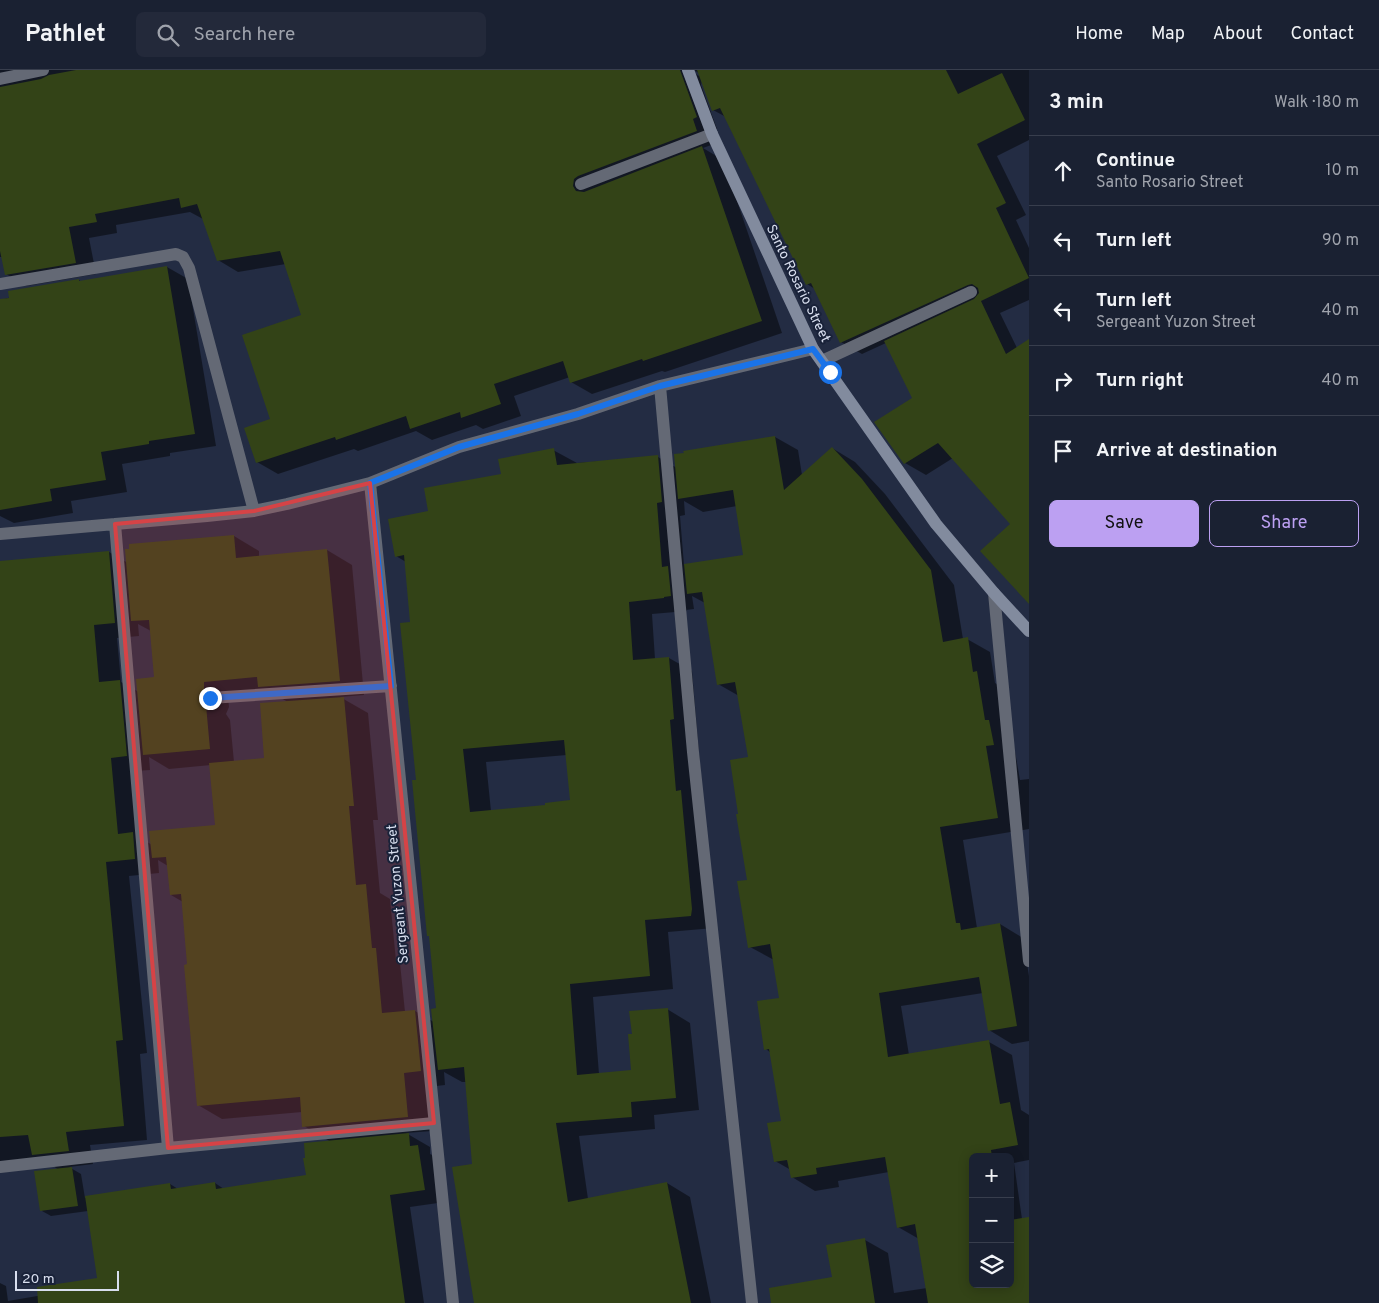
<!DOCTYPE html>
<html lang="en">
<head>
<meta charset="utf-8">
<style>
	:root { --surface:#1a2132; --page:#23293a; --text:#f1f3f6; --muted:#9fa3ac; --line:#383e4d; --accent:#bca0f2 }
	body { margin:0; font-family:Overpass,sans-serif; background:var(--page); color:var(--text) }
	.controls { position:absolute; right:15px; bottom:15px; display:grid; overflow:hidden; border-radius:8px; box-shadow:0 2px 12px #0003 }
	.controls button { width:45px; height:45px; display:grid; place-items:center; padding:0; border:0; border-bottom:1px solid var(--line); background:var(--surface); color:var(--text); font:25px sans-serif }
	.scale { position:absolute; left:15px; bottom:12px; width:104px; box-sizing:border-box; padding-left:5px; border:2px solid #d8deee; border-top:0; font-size:14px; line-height:18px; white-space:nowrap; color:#d8deee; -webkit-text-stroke:4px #192239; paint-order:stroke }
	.stop { position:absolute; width:15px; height:15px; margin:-11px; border:4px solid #1a73e8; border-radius:50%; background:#fff }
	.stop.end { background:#1a73e8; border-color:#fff; box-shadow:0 1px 5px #0008 }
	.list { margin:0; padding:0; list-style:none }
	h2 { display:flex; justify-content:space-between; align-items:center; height:65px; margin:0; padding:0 20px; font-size:21px }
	h2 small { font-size:16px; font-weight:400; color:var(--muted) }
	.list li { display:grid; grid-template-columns:32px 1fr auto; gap:15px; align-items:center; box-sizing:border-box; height:70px; padding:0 20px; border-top:1px solid var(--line) }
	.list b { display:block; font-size:19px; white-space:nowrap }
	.list p { margin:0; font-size:16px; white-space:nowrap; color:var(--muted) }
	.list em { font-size:16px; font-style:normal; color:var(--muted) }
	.actions { display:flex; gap:10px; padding:15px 20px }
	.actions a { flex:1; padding:11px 0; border:1px solid var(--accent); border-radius:8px; text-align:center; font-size:18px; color:var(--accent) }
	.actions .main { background:var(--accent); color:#111 }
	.icon { flex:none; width:28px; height:28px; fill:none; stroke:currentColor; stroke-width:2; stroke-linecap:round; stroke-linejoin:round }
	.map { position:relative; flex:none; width:1029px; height:1233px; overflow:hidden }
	header { display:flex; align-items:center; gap:30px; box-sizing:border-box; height:70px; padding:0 25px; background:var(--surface); border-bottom:1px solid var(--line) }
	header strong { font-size:24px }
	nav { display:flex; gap:28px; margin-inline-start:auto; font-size:18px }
	.search { width:350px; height:45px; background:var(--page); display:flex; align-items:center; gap:12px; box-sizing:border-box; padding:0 18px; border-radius:8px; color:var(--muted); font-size:19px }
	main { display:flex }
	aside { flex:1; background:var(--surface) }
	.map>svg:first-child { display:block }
</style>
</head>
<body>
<header>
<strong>Pathlet</strong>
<div class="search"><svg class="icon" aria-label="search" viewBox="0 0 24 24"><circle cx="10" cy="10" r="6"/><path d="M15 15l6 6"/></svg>Search here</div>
<nav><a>Home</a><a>Map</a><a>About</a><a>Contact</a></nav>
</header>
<main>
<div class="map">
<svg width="1029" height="1233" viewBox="0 0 1029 1233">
	<rect width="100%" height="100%" fill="#232c43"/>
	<!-- shadow -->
	<path fill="#0007" fill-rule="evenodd" d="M 0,0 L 689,0 L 699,6 L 699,3 L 694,0 L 1029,0 L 1029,70 L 997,86 L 1026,145 L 1016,150 L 1029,178 L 1029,230 L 1000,243 L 1017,278 L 1029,277 L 1029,533 L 1012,454 L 953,388 L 926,405 L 905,393 L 913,328 L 886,273 L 862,284 L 841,272 L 815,219 L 807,214 L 726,47 L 713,40 L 702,10 L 701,15 L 717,59 L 713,60 L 717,73 L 703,78 L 723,90 L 782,263 L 665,302 L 662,301 L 592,324 L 571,312 L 570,307 L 514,326 L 521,346 L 483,359 L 476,355 L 432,370 L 416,361 L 358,381 L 354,379 L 278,404 L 257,392 L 303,246 L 286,194 L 238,202 L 218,190 L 203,149 L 190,142 L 116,155 L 117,163 L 89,168 L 96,204 L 26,216 L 6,204 L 2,187 L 0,187 Z
		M 167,197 L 188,209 L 216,376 L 170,383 L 170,386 L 122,394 L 127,422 L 71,431 L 73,443 L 14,453 L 0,446 L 0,230 L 79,210 L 81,212 Z
		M 775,367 L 798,380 L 802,405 L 832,378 L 855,392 L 885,424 L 954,515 L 963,569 L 967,569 L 990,582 L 995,613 L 1000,616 L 1012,664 L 1020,710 L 1029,709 L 1029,759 L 963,770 L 977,858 L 1000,854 L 1023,868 L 1029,906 L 1029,971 L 1012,974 L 989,960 L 983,923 L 901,936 L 909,985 L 989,972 L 1012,985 L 1021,1040 L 1029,1045 L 1029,1090 L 1014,1093 L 1022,1149 L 1029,1149 L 1029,1233 L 817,1233 L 813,1212 L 833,1208 L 865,1170 L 888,1183 L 894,1223 L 927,1218 L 919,1169 L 898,1157 L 889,1102 L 838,1111 L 839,1117 L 815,1121 L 792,1107 L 791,1100 L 775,1091 L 782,1052 L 771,983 L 766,979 L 780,929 L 774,890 L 750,877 L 748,811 L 740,745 L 749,688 L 739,626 L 718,614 L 705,533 L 692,526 L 694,539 L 686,540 L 687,541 L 652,544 L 655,589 L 669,588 L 692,601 L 714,858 L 668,862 L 673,919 L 593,927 L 599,1004 L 632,1001 L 633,965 L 667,939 L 690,953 L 699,1040 L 654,1045 L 655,1059 L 579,1066 L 588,1129 L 667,1113 L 690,1127 L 711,1233 L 521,1233 L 520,1226 L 473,1095 L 466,1012 L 462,1012 L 444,1002 L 445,1015 L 428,1017 L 432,1061 L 406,1063 L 430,1077 L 430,1084 L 438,1088 L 445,1132 L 410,1137 L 424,1233 L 0,1233 L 0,1213 L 6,1216 L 8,1231 L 49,1224 L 99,1209 L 88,1141 L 51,1146 L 42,1141 L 59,1100 L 53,1096 L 0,1101 L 0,492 L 109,482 L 128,493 L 234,466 L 259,481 L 259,487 L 327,480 L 352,495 L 364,625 L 340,627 L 368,643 L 378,750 L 373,750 L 380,823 L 390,829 L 396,891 L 400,893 L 405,942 L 415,941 L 434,952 L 437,939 L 430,867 L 428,865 L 417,711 L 412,553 L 406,492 L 396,486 L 429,442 L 553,380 L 577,393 L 658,387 L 677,398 ZM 684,431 L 703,442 L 737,436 L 745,486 L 684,495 L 680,446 L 685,445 ZM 138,554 L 151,561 L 156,608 L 139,622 L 121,612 L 117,568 L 139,566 ZM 270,622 L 288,632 L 265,689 L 234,692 L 230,650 L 226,644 L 229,637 L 228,626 ZM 567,685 L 571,731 L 547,736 L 491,741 L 486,692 ZM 149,687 L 169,699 L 211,695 L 216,756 L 152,775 L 141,768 L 135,701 L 150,700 ZM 158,790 L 168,796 L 171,825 L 183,832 L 198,1035 L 222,1049 L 302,1042 L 304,1056 L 331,1072 L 308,1106 L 224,1119 L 215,1113 L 178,1119 L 170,1114 L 85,1128 L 81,1104 L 69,1097 L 93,1094 L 90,1075 L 147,1070 L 140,984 L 147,983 L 129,806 L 159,803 ZM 973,1087 L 1010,1087 L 1010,1214 L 973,1214 Z"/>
	<!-- building -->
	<path fill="#334317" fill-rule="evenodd" d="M 76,0 L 680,0 L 697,47 L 693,49 L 697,61 L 578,106 L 574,109 L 573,116 L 576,121 L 584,122 L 702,76 L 762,251 L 643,291 L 642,289 L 570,313 L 563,291 L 494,314 L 501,334 L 461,348 L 460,342 L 410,359 L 406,346 L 336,370 L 335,367 L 256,393 L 244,358 L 270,349 L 242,265 L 301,245 L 280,181 L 217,191 L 197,134 L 181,138 L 179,128 L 95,144 L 97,152 L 69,157 L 76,193 L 5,205 L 0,181 L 0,17 L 41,9 L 49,5 Z
		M 697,0 L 946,0 L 958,24 L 1002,3 L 1025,50 L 977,74 L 1006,133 L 996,138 L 1029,208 L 981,231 L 1006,284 L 1029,269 L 1029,534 L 980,481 L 1010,454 L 938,373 L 904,394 L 874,352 L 912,328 L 884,271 L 974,229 L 979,223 L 978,218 L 972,214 L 968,215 L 840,273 L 811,213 L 806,215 L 720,38 L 712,41 Z
		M 167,196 L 195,364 L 149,371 L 149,374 L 101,382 L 106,410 L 50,419 L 52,431 L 0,440 L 0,229 L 9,228 L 8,221 L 79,209 L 79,211 Z
		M 775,366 L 784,420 L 832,377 L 862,409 L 931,500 L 943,572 L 968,567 L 973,602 L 977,601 L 985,650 L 989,650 L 994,675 L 986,676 L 998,748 L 940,757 L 956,853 L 960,853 L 961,860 L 1000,853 L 1017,956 L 988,961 L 979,907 L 879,923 L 888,987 L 989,970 L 1000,1034 L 1010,1032 L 1018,1075 L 991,1080 L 992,1087 L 973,1087 L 973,1214 L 1010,1214 L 1010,1150 L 1029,1147 L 1029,1233 L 928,1233 L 915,1154 L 897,1158 L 885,1087 L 816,1098 L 817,1104 L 791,1108 L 787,1090 L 774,1092 L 767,1053 L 781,1051 L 769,979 L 764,980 L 757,931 L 779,928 L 770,874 L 748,878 L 737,811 L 747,810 L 736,744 L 738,744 L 730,690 L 748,687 L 735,612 L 717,615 L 702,522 L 687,524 L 684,494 L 743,485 L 733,420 L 678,429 L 674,384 L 684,383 L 683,381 Z
		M 554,378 L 557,395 L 658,385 L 662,432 L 657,433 L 662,497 L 668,496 L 671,526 L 664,527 L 664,528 L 629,532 L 633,590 L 669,587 L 674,649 L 670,650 L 676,721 L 681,720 L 692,839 L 691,846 L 645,850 L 650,906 L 570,914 L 577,1005 L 631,1000 L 628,964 L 632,964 L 629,941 L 668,938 L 676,1028 L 631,1032 L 632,1047 L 556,1053 L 568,1132 L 667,1112 L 691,1233 L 474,1233 L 452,1097 L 472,1094 L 464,997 L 438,1000 L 431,939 L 436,938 L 429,866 L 427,866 L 412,710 L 416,710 L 400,553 L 410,552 L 404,485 L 395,487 L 388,449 L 428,441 L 424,418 L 501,404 L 498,389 ZM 564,670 L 570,730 L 545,733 L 545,735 L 470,742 L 463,679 Z
		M 234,465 L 236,488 L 327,479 L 340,611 L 258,617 L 257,607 L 204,612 L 204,622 L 202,629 L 206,635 L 210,679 L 143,685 L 136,609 L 154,607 L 149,550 L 131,551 L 125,479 L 129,479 L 129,474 Z
		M 109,481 L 115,553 L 94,555 L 99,612 L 120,610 L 127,686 L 111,688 L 118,764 L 133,762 L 135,789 L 106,792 L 123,970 L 116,971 L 124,1056 L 66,1062 L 69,1081 L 32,1085 L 28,1065 L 0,1067 L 0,491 Z
		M 344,627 L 354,736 L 349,736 L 356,815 L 366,814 L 372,878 L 376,878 L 382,943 L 415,940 L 421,1001 L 404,1003 L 408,1047 L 302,1057 L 300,1027 L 197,1036 L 184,895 L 187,894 L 181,824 L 170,825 L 166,787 L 152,788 L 149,761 L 215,755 L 209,693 L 264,688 L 260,633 Z
		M 409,1063 L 410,1076 L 418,1075 L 425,1120 L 390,1125 L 405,1233 L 38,1233 L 37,1217 L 97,1208 L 85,1126 L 170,1113 L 171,1119 L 215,1112 L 216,1119 L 306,1105 L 303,1088 L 305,1088 L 304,1073 Z
		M 72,1097 L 78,1136 L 40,1141 L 34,1101 Z
		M 865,1168 L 875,1233 L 771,1233 L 769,1218 L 832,1207 L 826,1175 Z"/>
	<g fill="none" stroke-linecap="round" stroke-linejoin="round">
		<!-- street -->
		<path stroke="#646975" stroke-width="12" d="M 0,9 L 43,0
			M 581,114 L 712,64
			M 0,214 L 176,184 L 183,187 L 189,198 L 254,441
			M 822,291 L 971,222
			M 660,316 L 693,682 L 752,1233
			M 370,413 L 453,1233
			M 115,454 L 168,1078
			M 0,464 L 207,446 L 254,441 L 287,434 L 370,413 L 459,377 L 578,344 L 660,316 L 813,279
			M 994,523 L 1029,891
			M 210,628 L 391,616
			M 0,1097 L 168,1078 L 434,1053"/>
		<!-- secondary -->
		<path stroke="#828b9e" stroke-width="12" d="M 688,0 L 712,64 L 813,279 L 936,454 L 994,523 L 1029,561"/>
	</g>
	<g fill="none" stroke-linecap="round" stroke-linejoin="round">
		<!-- route -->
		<path stroke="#1a73e8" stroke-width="6" d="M 210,628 L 391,616 L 370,413 L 459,377 L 578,344 L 660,316 L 813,279 L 830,302"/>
	</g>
	<!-- marked area -->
	<path fill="#d64346" fill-opacity="0.2" stroke="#d64346" stroke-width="4" stroke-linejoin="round" d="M 370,413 L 434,1053 L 168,1078 L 115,454 L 254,441 Z"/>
	<g text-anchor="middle" stroke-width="4" stroke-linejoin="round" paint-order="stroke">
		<!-- street labels -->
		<g font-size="14" fill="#d8deee" stroke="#192239">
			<text transform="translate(799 213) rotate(64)" y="5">Santo Rosario Street</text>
			<text transform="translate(397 824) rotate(-95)" y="5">Sergeant Yuzon Street</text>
		</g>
	</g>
</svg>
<div class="controls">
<button>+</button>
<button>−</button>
<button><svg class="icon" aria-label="layers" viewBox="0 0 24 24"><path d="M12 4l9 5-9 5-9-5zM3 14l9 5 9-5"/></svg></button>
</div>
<div class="scale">20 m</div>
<div class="stop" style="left:830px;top:302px"></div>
<div class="stop end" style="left:210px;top:628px"></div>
</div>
<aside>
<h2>3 min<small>Walk · 180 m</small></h2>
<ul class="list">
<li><svg class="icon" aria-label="ahead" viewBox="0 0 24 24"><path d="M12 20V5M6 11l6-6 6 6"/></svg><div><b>Continue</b><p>Santo Rosario Street</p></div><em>10 m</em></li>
<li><svg class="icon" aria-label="left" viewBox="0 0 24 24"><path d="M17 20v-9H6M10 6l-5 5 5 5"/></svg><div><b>Turn left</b></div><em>90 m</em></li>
<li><svg class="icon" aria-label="left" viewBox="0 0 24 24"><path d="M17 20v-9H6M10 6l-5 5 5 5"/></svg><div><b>Turn left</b><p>Sergeant Yuzon Street</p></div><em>40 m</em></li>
<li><svg class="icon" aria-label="right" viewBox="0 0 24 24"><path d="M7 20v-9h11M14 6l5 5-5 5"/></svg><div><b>Turn right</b></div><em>40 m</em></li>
<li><svg class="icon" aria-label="arrive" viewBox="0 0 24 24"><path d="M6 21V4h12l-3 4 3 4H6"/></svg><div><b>Arrive at destination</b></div></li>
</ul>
<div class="actions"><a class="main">Save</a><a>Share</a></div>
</aside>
</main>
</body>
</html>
